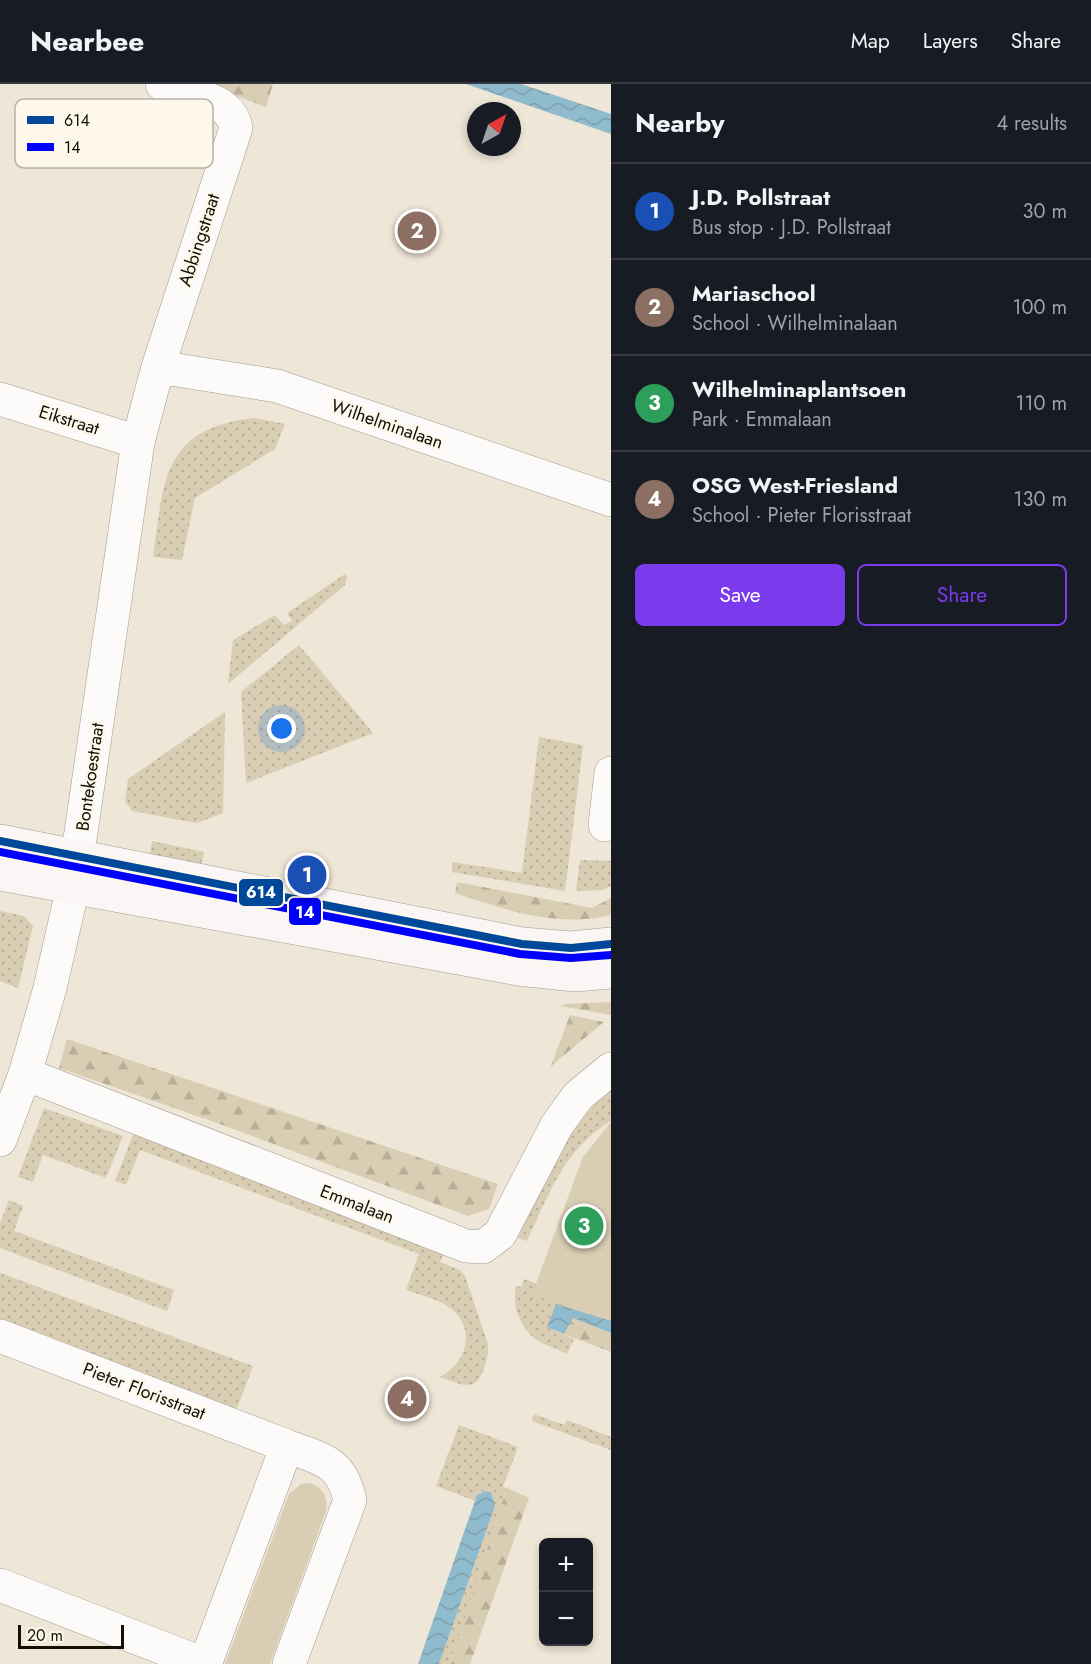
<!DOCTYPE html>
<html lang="en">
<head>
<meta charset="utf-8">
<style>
	:root { --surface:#171b24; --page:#242831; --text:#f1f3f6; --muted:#9ea1a6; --line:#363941; --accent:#7c3aed }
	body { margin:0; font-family:Jost,sans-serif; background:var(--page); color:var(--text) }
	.controls { position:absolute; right:18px; bottom:18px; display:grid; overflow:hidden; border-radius:9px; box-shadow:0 3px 9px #0003 }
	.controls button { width:54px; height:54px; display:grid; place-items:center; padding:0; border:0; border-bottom:2px solid var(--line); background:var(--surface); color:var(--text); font:30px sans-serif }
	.compass { position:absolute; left:467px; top:18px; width:54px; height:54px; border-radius:50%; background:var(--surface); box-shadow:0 3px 9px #0003; rotate:40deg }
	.scale { position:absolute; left:18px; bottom:15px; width:106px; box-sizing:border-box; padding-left:6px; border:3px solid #130f05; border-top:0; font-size:16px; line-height:21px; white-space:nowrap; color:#130f05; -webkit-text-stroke:4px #fef8ec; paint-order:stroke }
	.you { position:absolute; left:282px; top:645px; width:21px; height:21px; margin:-15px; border:4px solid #fff; border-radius:50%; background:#1a73e8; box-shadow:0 0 0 9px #1a73e833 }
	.badge { display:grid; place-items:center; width:39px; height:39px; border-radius:50%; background:var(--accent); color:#fff; font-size:20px; font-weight:700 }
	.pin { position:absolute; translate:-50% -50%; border:3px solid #fff; box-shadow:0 2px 6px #0006 }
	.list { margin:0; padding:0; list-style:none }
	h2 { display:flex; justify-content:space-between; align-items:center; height:78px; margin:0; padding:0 24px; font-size:26px }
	h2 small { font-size:20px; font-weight:400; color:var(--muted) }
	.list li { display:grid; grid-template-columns:39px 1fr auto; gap:18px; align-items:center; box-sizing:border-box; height:96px; padding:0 24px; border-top:2px solid var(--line) }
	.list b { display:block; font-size:22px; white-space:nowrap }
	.list p { margin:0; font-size:20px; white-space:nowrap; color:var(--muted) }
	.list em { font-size:20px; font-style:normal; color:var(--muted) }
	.actions { display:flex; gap:12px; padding:18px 24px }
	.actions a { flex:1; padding:14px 0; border:2px solid var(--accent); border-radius:9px; text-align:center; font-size:21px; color:var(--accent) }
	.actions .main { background:var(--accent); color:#fff }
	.map { position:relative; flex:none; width:611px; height:1580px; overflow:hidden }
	header { display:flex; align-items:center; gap:36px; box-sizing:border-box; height:84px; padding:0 30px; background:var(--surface); border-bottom:2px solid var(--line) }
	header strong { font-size:28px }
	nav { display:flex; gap:33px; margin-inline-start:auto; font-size:21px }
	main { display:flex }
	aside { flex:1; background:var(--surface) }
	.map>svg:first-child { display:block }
</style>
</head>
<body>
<header>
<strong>Nearbee</strong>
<nav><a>Map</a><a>Layers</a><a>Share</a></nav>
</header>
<main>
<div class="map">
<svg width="611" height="1580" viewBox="0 0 611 1580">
	<defs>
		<pattern id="grass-dots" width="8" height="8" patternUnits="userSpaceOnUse" patternTransform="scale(1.5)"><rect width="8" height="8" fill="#d9cdb3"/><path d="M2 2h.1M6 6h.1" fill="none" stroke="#b9af98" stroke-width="1.8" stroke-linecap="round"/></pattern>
		<pattern id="forest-firs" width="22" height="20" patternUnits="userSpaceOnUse" patternTransform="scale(1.5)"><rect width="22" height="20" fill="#d9cdb3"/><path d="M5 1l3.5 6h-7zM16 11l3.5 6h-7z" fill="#b9af98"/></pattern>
		<pattern id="water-waves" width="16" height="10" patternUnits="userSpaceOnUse" patternTransform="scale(1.5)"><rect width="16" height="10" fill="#90bbcc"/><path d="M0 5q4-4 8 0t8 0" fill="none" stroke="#7ba0ae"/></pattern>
	</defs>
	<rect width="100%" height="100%" fill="#eee6d6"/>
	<!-- grass -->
	<path fill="url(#grass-dots)" d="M 255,334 L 285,340 L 275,365 L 195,414 L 182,476 L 153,473 C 164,397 162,344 255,334 Z
		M 345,490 L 347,493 L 345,501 L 228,600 L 233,556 L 275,531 L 284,541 L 292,537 L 287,529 Z
		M 299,561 L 373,649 L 246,699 L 241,608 Z
		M 225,628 L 223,729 L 197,739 L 132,727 L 125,717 L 128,695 Z
		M 539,653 L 583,661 L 565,807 L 452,788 L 452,778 L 522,789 Z
		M 152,757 L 204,768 L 200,786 L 149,776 Z
		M 580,776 L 611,777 L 611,802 L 603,806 L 576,807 Z
		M 0,827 L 24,832 L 33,842 L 18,904 L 0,897 Z
		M 611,1004 L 611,1037 C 563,1066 550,1109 527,1157 L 518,1154 C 544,1098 564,1047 611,1004 Z
		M 44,1024 L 123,1052 L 106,1094 L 43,1071 L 33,1098 L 18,1093 Z
		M 134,1048 L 444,1168 L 440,1178 L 460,1186 L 465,1192 L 488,1260 C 489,1268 487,1275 484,1284 C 476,1310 460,1300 440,1293 C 467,1279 477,1244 450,1224 C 438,1215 420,1211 406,1206 L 419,1170 L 140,1066 L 126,1101 L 115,1097 Z
		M 9,1116 L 23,1122 L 14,1147 L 174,1206 L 167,1227 L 0,1164 L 0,1140 Z
		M 0,1189 L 253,1282 L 236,1327 L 0,1238 Z
		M 524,1195 L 611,1226 L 547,1243 L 574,1255 L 567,1270 C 558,1265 546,1262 537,1256 C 521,1245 511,1221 516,1202 L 521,1203 Z
		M 534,1330 L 564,1341 L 567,1336 L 611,1353 L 611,1366 L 532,1337 Z
		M 459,1341 L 518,1363 L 503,1403 L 507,1404 L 450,1580 L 439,1580 L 495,1422 L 491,1408 L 485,1407 L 477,1411 L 475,1417 L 436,1402 Z"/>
	<!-- forest -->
	<path fill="url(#forest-firs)" d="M 204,0 L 273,0 L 266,23 Z
		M 457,798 L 592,824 L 611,814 L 611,831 C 556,844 506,826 455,809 Z
		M 611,918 L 611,931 L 560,922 L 565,920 Z
		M 570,931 L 604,938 L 551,982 Z
		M 67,955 L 489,1097 L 498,1100 L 489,1125 L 468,1132 L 217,1039 L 59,984 Z
		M 573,1233 L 611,1249 L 611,1268 L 564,1250 Z
		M 507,1404 L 529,1414 L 470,1580 L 450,1580 Z"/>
	<!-- green -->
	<path fill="#d9cdb3" d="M 611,1038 L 611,1239 L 532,1210 L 583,1073 Z
		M 309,1399 C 323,1403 328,1413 326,1427 L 270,1580 L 225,1580 L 289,1410 L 301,1400 Z"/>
	<!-- water -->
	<path fill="url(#water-waves)" d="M 466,0 L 521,0 L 611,30 L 611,50 Z
		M 556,1220 L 611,1237 L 611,1249 L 573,1234 L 564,1250 L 547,1243 Z
		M 486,1407 L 491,1408 L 495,1422 L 439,1580 L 418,1580 L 477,1411 Z"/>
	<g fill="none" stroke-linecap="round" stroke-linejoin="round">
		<!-- street casing -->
		<g stroke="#a19b8f" stroke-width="34">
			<path id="street" d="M 158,283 L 277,302 L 611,416
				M 0,315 L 138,358
				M 605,741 L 611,689
				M 25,990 L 466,1162 L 483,1163 L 500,1150 L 557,1041 L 578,1012 L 611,985
				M 0,1056 L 25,990 L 50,904 L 73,803 L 138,358 L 158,283 L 236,44 C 232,14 187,9 162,0
				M 0,1252 L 287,1362 L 205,1580
				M 287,1362 C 322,1376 341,1376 350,1416 L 289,1580
				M 0,1501 L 204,1580"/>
		</g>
		<!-- secondary casing -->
		<g stroke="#a19b8f" stroke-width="34">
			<path id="secondary" d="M 0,757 L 522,860 L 571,864 L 611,860
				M 0,790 L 518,885 L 576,891 L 611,888"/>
		</g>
		<!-- street -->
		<use href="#street" stroke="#fcfbf9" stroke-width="33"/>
		<!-- secondary -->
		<use href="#secondary" stroke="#faf6f5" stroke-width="33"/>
		<!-- bus-1 casing -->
		<g stroke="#fef8ec" stroke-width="12">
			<path id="bus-1" d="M 0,757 L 522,860 L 571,864 L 611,860"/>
		</g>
		<!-- bus-2 casing -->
		<g stroke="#fef8ec" stroke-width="12">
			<path id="bus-2" d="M 0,768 L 520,870 L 571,874 L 611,871"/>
		</g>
		<!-- bus-1 -->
		<use href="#bus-1" stroke="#004899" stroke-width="8"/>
		<!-- bus-2 -->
		<use href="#bus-2" stroke="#00f" stroke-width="8"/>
	</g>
	<g text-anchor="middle" stroke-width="5" stroke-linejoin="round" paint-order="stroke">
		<!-- street labels -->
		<g font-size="18" fill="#130f05" stroke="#fef8ec">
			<text transform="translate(199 156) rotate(-72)" y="6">Abbingstraat</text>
			<text transform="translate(69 336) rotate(17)" y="6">Eikstraat</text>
			<text transform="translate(387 340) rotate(19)" y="6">Wilhelminalaan</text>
			<text transform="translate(90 693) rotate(-82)" y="6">Bontekoestraat</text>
			<text transform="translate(357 1120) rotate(21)" y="6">Emmalaan</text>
			<text transform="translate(144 1307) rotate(21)" y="6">Pieter Florisstraat</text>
		</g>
	</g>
	<!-- legend -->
	<rect x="15" y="15" width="198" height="69" rx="9" fill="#fef8ec" stroke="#b8b2a7" stroke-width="1.5"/>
	<rect x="27" y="32" width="27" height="8" fill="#004899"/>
	<rect x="27" y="59" width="27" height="8" fill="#00f"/>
	<g font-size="16" fill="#130f05">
		<text x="64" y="42">614</text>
		<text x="64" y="69">14</text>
	</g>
	<g stroke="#fef8ec" stroke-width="2">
		<rect x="238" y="794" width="46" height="29" rx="6" fill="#004899"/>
		<rect x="288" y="813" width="34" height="29" rx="6" fill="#00f"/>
	</g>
	<g font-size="16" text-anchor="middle" font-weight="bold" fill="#fff">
		<text x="261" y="814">614</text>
		<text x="305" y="834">14</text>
	</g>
</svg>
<div class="controls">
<button>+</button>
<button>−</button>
</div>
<svg class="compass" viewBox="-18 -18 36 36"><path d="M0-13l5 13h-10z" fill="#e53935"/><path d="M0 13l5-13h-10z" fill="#9ea1a6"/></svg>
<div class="scale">20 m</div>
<div class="you"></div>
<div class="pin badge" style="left:307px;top:791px;background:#1a4fb4">1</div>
<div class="pin badge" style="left:417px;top:147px;background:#8d6e63">2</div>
<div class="pin badge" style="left:584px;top:1142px;background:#2e9e5b">3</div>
<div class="pin badge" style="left:407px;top:1315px;background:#8d6e63">4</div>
</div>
<aside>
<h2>Nearby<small>4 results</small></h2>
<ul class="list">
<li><span class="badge" style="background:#1a4fb4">1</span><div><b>J.D. Pollstraat</b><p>Bus stop · J.D. Pollstraat</p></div><em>30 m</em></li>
<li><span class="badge" style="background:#8d6e63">2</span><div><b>Mariaschool</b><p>School · Wilhelminalaan</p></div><em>100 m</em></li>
<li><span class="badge" style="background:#2e9e5b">3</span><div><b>Wilhelminaplantsoen</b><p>Park · Emmalaan</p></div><em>110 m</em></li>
<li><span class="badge" style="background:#8d6e63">4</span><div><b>OSG West-Friesland</b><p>School · Pieter Florisstraat</p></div><em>130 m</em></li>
</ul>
<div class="actions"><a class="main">Save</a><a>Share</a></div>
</aside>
</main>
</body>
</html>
